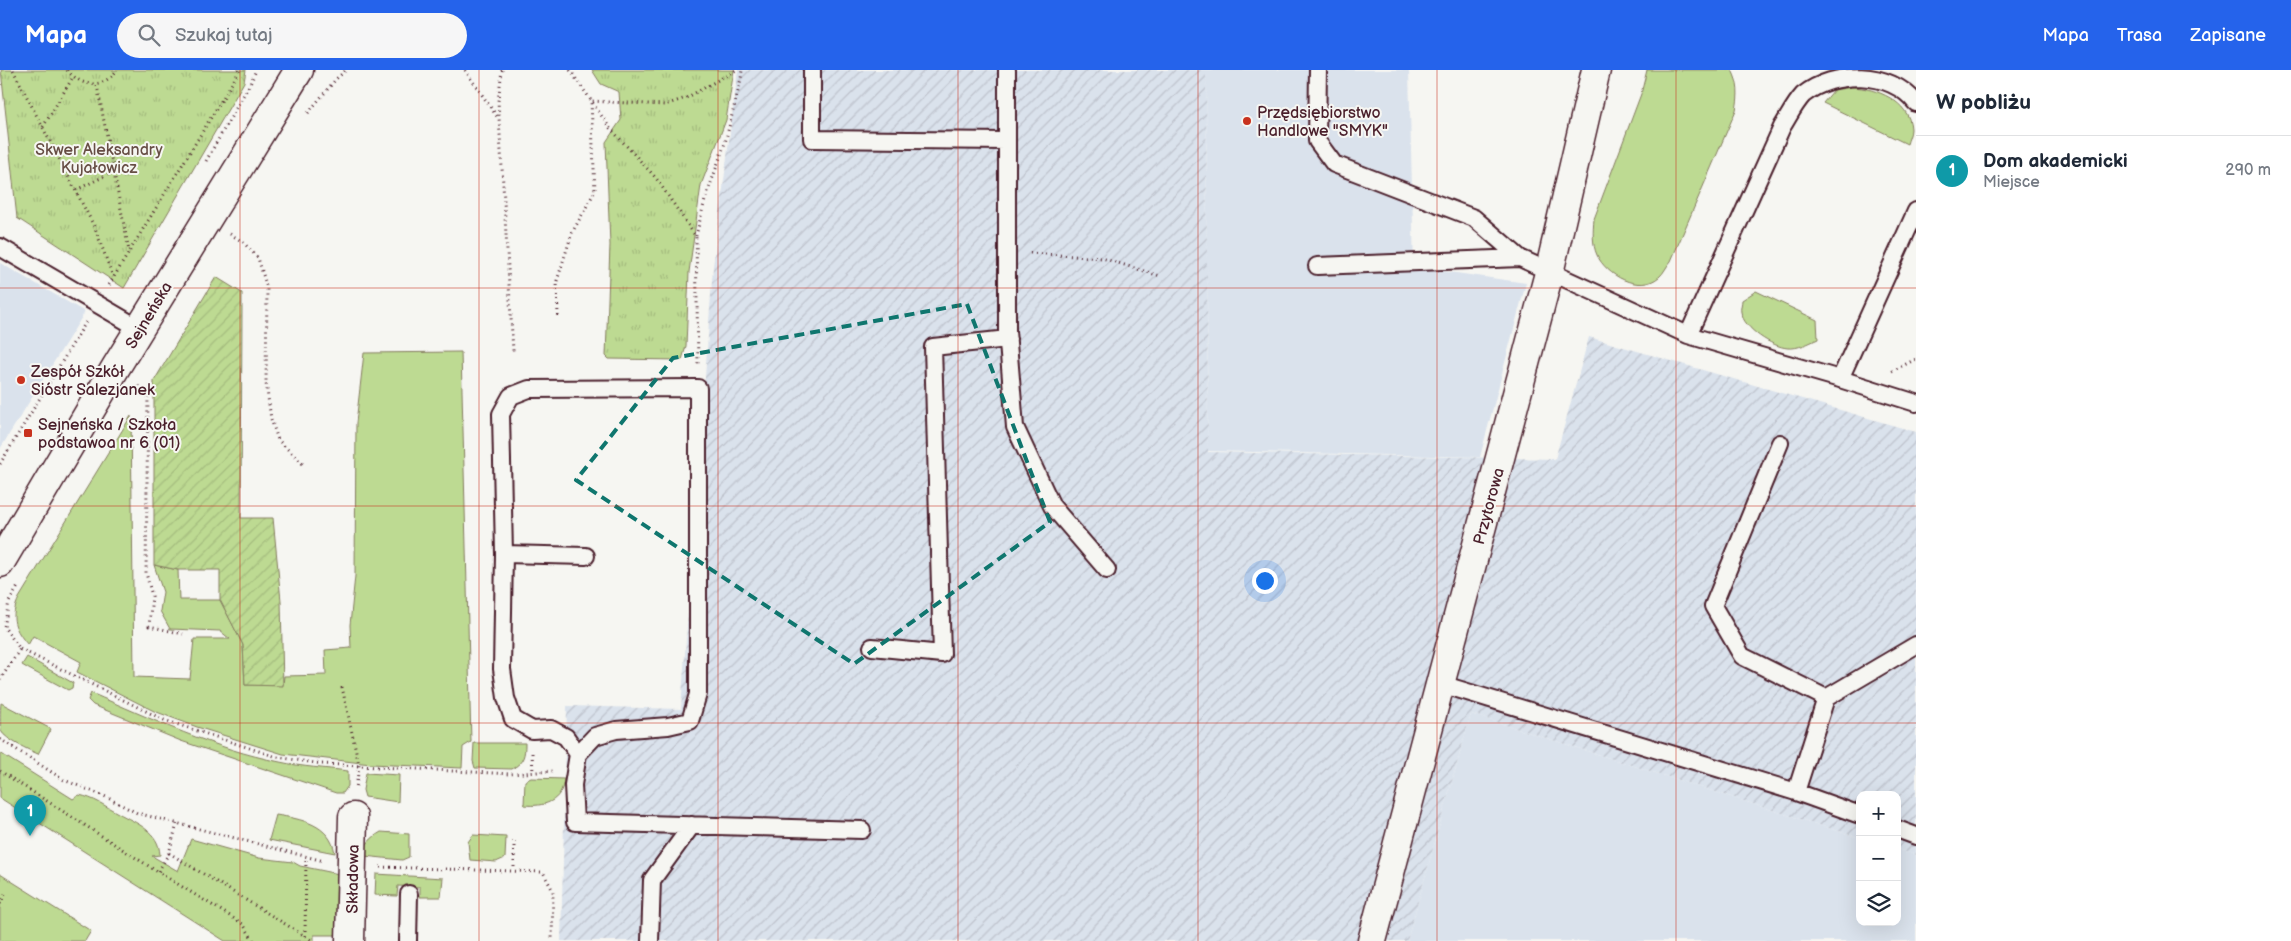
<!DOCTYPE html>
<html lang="pl">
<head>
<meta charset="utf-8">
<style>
	:root { --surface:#fff; --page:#f6f6f7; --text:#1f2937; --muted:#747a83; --line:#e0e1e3; --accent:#2563eb }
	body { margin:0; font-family:"Balsamiq Sans",sans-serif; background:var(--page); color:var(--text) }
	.controls { position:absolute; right:15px; bottom:15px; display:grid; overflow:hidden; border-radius:10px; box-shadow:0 5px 20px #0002 }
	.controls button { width:45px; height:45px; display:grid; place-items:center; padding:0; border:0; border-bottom:1px solid var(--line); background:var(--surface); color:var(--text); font:25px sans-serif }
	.you { position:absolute; left:1264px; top:510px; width:18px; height:18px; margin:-12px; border:4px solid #fff; border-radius:50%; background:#1a73e8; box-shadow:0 0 0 8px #1a73e833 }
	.badge { display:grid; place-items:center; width:32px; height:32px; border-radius:50%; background:var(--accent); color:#fff; font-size:16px; font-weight:700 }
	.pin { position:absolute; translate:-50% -41px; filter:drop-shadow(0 1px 2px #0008) }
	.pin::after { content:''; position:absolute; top:26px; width:18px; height:15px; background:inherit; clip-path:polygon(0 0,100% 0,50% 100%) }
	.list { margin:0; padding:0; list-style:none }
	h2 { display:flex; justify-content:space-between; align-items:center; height:65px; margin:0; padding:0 20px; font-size:21px }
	h2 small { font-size:16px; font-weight:400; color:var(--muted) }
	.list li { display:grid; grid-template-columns:32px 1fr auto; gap:15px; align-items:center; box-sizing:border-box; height:70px; padding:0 20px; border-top:1px solid var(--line) }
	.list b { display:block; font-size:19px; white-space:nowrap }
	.list p { margin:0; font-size:16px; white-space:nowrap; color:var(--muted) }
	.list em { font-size:16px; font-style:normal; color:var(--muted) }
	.icon { flex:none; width:28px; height:28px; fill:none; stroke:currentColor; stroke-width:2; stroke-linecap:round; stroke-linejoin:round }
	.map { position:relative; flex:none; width:1916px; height:871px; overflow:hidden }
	header { display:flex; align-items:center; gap:30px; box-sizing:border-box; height:70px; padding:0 25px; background:var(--accent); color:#fff }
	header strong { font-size:24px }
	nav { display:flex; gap:28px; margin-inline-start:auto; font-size:18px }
	.search { width:350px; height:45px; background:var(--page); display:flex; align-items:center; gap:12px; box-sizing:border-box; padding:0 18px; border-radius:28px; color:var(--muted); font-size:19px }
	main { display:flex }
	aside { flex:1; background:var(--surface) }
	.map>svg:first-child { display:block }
</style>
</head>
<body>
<header>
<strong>Mapa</strong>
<div class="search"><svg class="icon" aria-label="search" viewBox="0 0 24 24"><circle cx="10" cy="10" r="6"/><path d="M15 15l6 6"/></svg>Szukaj tutaj</div>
<nav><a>Mapa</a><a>Trasa</a><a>Zapisane</a></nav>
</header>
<main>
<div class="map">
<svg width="1916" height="871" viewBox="0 0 1916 871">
	<defs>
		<pattern id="industrial-furrows" width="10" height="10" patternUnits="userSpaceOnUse" patternTransform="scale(1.25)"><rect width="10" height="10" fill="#dae2ec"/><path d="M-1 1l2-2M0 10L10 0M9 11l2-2" fill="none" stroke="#bdc1cb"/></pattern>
		<pattern id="park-tufts" width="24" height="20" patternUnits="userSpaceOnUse" patternTransform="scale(1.25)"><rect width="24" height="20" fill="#bdda92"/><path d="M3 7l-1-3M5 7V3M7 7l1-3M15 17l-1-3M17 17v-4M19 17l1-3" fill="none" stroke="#a4bb7e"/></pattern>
		<pattern id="garden-furrows" width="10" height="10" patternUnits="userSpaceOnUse" patternTransform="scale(1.25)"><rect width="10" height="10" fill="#bdda92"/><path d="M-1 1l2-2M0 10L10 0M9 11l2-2" fill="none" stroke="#a4bb7e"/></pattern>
	</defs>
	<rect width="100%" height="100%" fill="#f6f6f2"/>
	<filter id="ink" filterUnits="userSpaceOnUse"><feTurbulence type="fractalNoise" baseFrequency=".02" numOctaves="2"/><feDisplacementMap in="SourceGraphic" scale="10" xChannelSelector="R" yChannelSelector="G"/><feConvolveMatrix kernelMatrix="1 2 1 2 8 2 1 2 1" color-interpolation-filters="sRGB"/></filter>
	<g filter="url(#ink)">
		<!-- built -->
		<path fill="#dae2ec" d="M 1206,0 L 1409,0 L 1414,197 L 1526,213 L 1480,387 L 1208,381 Z
			M 0,193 L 85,242 L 0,379 Z
			M 1471,644 L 1860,768 L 1860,852 L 1897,852 L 1897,779 L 1916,785 L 1916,871 L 1407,871 Z"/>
		<!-- industrial -->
		<path fill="url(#industrial-furrows)" d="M 738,0 L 1206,0 L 1208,382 L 1555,389 L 1589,267 L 1916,362 L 1916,785 L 1897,779 L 1897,725 L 1860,725 L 1860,768 L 1471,644 L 1407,871 L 561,871 L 567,636 L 681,639 L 713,197 Z"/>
		<!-- grass -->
		<path fill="#bdda92" stroke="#847c5e" d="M 1647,0 L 1732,0 C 1739,14 1739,24 1736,40 L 1671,191 C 1667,195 1664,203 1659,207 C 1639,224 1606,205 1597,185 C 1592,174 1593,161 1594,149 L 1641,24 Z
			M 1852,17 C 1876,18 1910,31 1911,59 C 1911,64 1908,70 1907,74 L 1823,33 L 1834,20 Z
			M 1756,221 L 1817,250 L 1818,269 C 1809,273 1798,279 1788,278 C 1772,277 1744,259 1741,242 C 1740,239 1742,233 1742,230 Z
			M 461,282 L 471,672 L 463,677 L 462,698 L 371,694 L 283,684 L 197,657 L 154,641 L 77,602 L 81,592 L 33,566 L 28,575 C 15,560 9,548 19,528 L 131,346 L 134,607 L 190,609 L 194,569 L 230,569 L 220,561 L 170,559 L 160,541 L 163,522 L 154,495 L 178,500 L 179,530 L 220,530 L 243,575 L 245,615 L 283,615 L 284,606 L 326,605 L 325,580 L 351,578 L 350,555 L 355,506 L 356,353 L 364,283 Z
			M 27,587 L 73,613 L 72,618 L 68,620 L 27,598 L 22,595 Z
			M 91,623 C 152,649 214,679 280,692 C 302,697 325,698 348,701 L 348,716 L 343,723 L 336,723 L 181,671 L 93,635 L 88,630 Z
			M 1,633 L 51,659 L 38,684 C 29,680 6,670 1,661 C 0,655 0,640 1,633 Z
			M 474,673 L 525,673 C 525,685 524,692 512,699 L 475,698 L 473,691 Z
			M 0,683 L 73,729 L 79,725 C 94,728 105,736 118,743 C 136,753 159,761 160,785 L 152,786 L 178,801 L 191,769 L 259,788 L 293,792 L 300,796 L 339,804 L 337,865 L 314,865 L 314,871 L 225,871 L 0,728 Z
			M 366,703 L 399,705 L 398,732 L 365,727 L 363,720 Z
			M 531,708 L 564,709 C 562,732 544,737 524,735 L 525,711 Z
			M 276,745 C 301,749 330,754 335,783 L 269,770 Z
			M 381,762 L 409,764 L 409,787 L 402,790 L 364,786 C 364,774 371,768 381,762 Z
			M 473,765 L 506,767 L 505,788 L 496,792 L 470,790 L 468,772 Z
			M 0,804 L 91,861 L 85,871 L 0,871 Z
			M 376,804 L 443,808 L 441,827 L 420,827 L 420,817 L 398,816 L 397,826 L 375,825 Z"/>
		<!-- park -->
		<path fill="url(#park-tufts)" stroke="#847c5e" d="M 1,0 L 246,0 L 244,12 L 124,218 L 17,148 Z
			M 592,0 L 734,0 L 726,50 L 701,115 L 689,202 L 686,276 L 682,290 L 609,289 L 606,286 L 610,175 L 606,72 L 621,50 L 619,22 L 601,14 Z"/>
		<!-- garden -->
		<path fill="url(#garden-furrows)" stroke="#847c5e" d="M 216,207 L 242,223 L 241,448 L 273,448 L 281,531 L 283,616 L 245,615 L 243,575 L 220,530 L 220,500 L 178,500 L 154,495 L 154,311 Z"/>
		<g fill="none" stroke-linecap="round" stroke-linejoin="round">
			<!-- service casing -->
			<g stroke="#4a1f2b" stroke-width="20">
				<path id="service" d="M 812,0 L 812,69 L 1006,71
					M 1007,0 L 1007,261 L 1015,357 L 1052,436 L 1107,500
					M 1318,0 L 1317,71 L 1334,94 L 1474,148 L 1520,188
					M 0,177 L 140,259
					M 1317,196 L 1520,188 L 1688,265 L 1840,309 L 1916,333
					M 1688,265 L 1782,57 C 1789,46 1794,35 1803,25 C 1834,0 1890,0 1916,33
					M 1840,309 L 1916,141
					M 1780,373 L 1713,536 L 1742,586 L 1826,628 L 1916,575
					M 504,484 L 586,486
					M 872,577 L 942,584 L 933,277 L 1008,269
					M 1441,614 L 1796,722 L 1860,745
					M 578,684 L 566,667 L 551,659 L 532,660 L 513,649 L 506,628 L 502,599 L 504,484 L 501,344 L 511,326 L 529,319 L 698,318 L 698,624 L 690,651 L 668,656 L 616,660 L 595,666 L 578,684 L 573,715 L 575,752 L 862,760
					M 1796,722 L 1826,628
					M 1897,759 L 1916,766
					M 408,871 L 409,824
					M 650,871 L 652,810 L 692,755"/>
			</g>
			<!-- minor casing -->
			<g stroke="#4a1f2b" stroke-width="31">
				<path id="minor" d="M 350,871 L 353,747"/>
			</g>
			<!-- tertiary casing -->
			<g stroke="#4a1f2b" stroke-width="31">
				<path id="tertiary" d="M 0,493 L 116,297 L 299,0
					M 1372,871 L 1549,203 L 1596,0"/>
			</g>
			<!-- path -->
			<path stroke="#4a1f2b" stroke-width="3" stroke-dasharray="1 4" stroke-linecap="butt" d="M 13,0 L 95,158 L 113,207
				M 67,0 C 82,18 103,19 117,0
				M 465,0 L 498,48
				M 502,0 L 498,31 L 513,281
				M 570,0 L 610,58 L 656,108 L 696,167 L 698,295
				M 97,15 L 129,181
				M 308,43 L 336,9 L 346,0
				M 43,57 L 73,7
				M 206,91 L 251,12 L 256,0
				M 76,120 L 113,102
				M 230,164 L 243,172 L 258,188 L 267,218 L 266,313 L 271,349 L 278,370 L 304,395
				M 696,166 L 705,130 L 725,73 L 741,9 L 742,0
				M 1030,183 L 1102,188 L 1160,206
				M 109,215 L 240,0
				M 558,246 L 557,211 L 572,163 L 595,121 L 591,31 L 665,35 L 686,28 L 736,0
				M 1892,301 L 1916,289
				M 138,316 L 148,325 L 146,503 L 152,526 L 149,556 L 183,564
				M 0,394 L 86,252
				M 20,579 L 164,650 L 277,687 L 322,694 L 510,704 L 552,701
				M 0,610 L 20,579 L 4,557 L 9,532 L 19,515
				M 342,617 L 359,695 L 356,719
				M 0,669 L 64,710 L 104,726 L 137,743 L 324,791
				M 532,683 L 533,702
				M 0,701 L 158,802
				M 177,754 L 169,783 L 313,871
				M 514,771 L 514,801
				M 169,783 L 158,802 L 243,854 L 254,871
				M 380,797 L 543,802 L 553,821 L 552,871
				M 0,824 L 5,824 L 0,834
				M 305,866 L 306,787"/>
			<!-- service -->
			<use href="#service" stroke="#f6f6f2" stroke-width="16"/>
			<!-- minor -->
			<use href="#minor" stroke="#f6f6f2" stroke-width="28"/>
			<!-- tertiary -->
			<use href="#tertiary" stroke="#f6f6f2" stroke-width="28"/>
		</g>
	</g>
	<!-- marked area -->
	<path fill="none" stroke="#0f766e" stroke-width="4" stroke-dasharray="10 6" stroke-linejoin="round" d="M 967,234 L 1050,452 L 854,594 L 576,410 L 673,288 Z"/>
	<!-- grid -->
	<path fill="none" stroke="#c8321e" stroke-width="1" stroke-opacity="0.55" d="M 240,0 L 240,871M 479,0 L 479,871M 718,0 L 718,871M 958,0 L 958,871M 1198,0 L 1198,871M 1437,0 L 1437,871M 1676,0 L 1676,871M 0,218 L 1916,218M 0,436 L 1916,436M 0,653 L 1916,653"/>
	<!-- markers -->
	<g fill="#c8321e" stroke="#f6f6f2" stroke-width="2">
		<circle cx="1247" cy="51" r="5"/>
		<circle cx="21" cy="310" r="5"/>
		<rect x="23" y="358" width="10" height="10" rx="2.5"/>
	</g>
	<g text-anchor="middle" stroke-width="4" stroke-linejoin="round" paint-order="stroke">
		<!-- poi labels -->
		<g font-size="16" fill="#4a1f2b" stroke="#f6f6f2" text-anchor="start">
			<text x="1257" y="48">Przędsiębiorstwo<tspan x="1257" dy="18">Handlowe "SMYK"</tspan></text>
			<text x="31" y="307">Zespół Szkół<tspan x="31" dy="18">Sióstr Salezjanek</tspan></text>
			<text x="38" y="360">Sejneńska / Szkoła<tspan x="38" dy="18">podstawoa nr 6 (01)</tspan></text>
		</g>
		<!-- park labels -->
		<g font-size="16" fill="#674e45" stroke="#f6f6f2">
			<text x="99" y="85">Skwer Aleksandry<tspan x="99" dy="18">Kujałowicz</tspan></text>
		</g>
		<!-- street labels -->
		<g font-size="16" fill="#4a1f2b" stroke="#f6f6f2">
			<text transform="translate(148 245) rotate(-59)" y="6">Sejneńska</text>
			<text transform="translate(1488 436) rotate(-75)" y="6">Przytorowa</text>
			<text transform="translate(352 809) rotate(-89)" y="6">Składowa</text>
		</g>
	</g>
</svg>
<div class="controls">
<button>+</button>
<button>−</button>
<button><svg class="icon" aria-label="layers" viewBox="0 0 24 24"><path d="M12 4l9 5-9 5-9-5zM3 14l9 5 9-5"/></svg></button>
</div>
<div class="you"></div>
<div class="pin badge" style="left:30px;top:766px;background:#0f9aa8">1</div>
</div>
<aside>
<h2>W pobliżu<small></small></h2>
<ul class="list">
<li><span class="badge" style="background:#0f9aa8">1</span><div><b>Dom akademicki</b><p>Miejsce</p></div><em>290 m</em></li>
</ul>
</aside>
</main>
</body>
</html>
